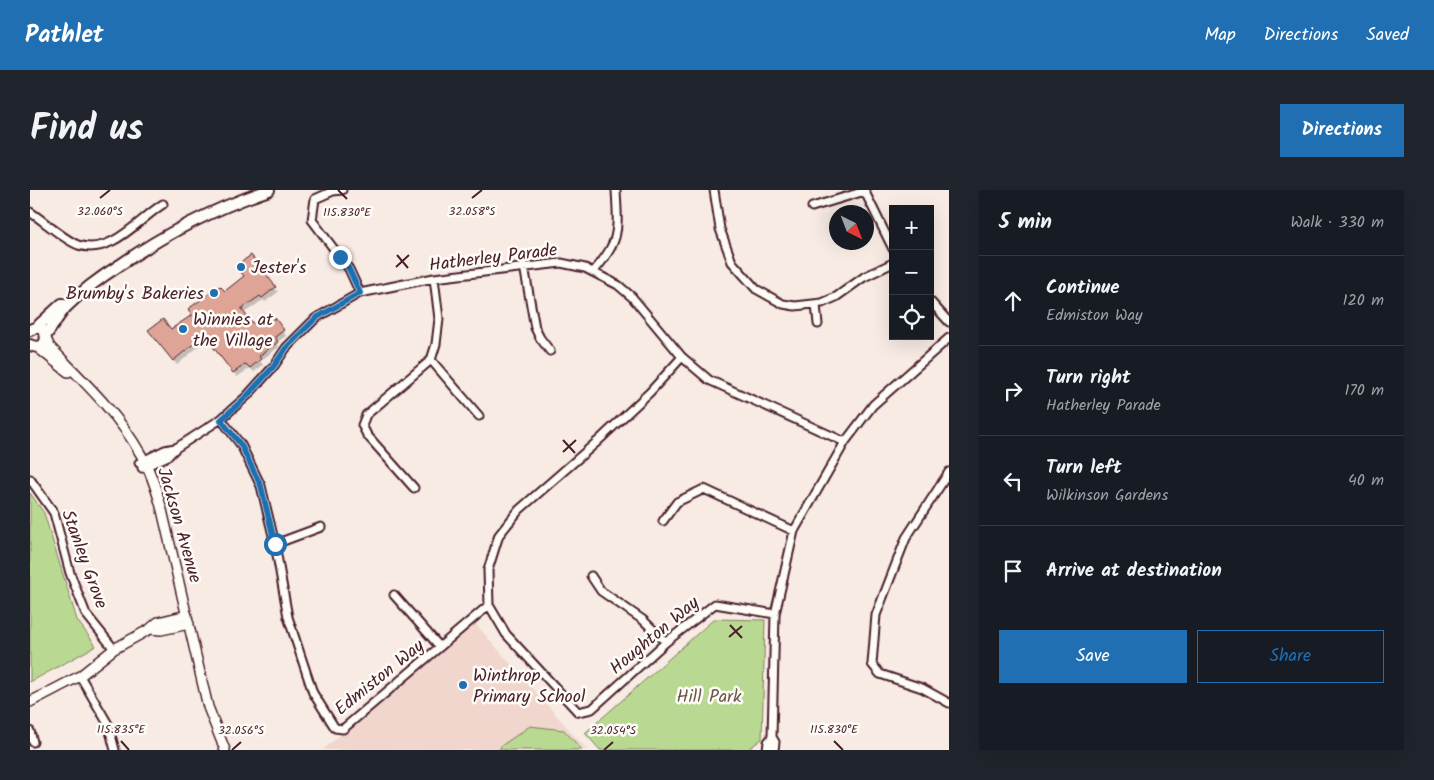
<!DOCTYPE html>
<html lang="en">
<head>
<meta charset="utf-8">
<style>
	:root { --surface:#171b24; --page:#20242c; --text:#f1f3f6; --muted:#9ea1a6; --line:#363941; --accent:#1f6fb2 }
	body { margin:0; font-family:Kalam,sans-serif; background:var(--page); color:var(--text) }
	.controls { position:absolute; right:15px; top:15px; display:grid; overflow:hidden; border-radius:0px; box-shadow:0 5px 20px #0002 }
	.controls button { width:45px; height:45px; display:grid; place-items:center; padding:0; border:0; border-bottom:1px solid var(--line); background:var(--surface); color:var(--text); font:25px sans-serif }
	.compass { position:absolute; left:799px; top:15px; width:45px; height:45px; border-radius:50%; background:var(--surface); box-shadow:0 5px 20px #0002; rotate:138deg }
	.stop { position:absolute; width:15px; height:15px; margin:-11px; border:4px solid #1f6fb2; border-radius:50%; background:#fff }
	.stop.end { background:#1f6fb2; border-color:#fff; box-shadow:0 1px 5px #0008 }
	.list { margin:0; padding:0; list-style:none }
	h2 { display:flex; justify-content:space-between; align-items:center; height:65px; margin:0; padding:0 20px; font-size:21px }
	h2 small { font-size:16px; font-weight:400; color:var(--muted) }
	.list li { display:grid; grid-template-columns:32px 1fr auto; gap:15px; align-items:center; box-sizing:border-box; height:90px; padding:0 20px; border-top:1px solid var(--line) }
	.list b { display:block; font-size:19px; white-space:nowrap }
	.list p { margin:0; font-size:16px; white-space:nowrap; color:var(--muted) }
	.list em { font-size:16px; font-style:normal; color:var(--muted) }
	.actions { display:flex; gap:10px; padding:15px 20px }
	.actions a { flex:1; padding:11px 0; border:1px solid var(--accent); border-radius:0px; text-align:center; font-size:18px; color:var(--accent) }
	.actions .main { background:var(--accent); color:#fff }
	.icon { flex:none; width:28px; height:28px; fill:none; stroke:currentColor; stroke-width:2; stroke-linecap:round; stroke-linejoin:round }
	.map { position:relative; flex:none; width:919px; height:560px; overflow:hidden; border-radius:0px }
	header { display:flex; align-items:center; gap:30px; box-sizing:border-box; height:70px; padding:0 25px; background:var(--accent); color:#fff }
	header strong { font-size:24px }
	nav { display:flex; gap:28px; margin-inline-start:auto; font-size:18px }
	.intro { display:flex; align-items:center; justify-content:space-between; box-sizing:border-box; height:120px; padding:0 30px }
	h1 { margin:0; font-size:35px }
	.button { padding:12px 22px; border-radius:0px; background:var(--accent); color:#fff; font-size:18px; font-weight:700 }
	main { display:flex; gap:30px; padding:0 30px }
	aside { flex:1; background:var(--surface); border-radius:0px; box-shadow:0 5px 20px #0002 }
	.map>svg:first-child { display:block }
</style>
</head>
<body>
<header>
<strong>Pathlet</strong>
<nav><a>Map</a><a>Directions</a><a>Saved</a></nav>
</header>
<div class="intro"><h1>Find us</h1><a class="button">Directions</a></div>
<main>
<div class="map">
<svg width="919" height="560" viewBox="0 0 919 560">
	<rect width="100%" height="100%" fill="#f7ebe4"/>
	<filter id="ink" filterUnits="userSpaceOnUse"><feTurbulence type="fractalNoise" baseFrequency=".02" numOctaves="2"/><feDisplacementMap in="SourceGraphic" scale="10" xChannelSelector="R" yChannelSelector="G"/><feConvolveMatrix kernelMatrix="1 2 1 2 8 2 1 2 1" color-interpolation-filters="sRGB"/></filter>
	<g filter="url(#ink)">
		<!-- built -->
		<path fill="#f0d6cd" d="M 441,429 L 557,560 L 293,560 Z"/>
		<!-- green -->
		<path fill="#b9d992" stroke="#827c5e" d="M 0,303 L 14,323 L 47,430 L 66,456 L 0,492 Z
			M 684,429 L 735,430 L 732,549 L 717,560 L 570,560 L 555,543 Z
			M 500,536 L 534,540 L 552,560 L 469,560 L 471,556 Z"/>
		<!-- shadow -->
		<path fill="#0003" d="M 221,67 L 248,102 L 235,112 L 233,110 L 214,123 L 223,136 L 235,137 L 245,130 L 256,146 L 247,152 L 249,157 L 230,171 L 233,175 L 224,182 L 220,178 L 207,187 L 177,149 L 147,175 L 123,145 L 141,141 L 215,87 Z"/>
		<!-- building -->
		<path fill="#dea597" stroke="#4a1f2b" d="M 221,65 L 246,97 L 232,108 L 230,106 L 211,119 L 224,134 L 230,129 L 235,135 L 245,128 L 254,140 L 245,147 L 248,152 L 229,166 L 231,169 L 220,178 L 216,174 L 203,183 L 174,145 L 143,171 L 118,140 L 133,129 L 141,139 L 162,125 L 158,119 L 190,96 L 195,101 L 214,86 L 206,76 Z"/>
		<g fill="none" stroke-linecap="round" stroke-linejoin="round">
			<!-- minor casing -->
			<g stroke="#4a1f2b" stroke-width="11">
				<path id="minor" d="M 312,0 L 303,1 L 285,9 L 282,30 L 319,79 L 330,103
					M 684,0 L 690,39 L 702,72 L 726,99 L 753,114 L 765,116 L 792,113 L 806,107 L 834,87 L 863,73
					M 834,0 L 863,59
					M 782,17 L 835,1
					M 0,22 C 14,31 33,49 48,55 C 81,66 109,29 133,14
					M 494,76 L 505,138 L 510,148 L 520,161
					M 564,81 C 591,50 588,40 586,0
					M 900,111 L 919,132
					M 786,115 L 788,134
					M 652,167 L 620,202 L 568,251 L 489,320 L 469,345 L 458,380 L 459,415 L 476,444 L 548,522 L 562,519 L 636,452 L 685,414 L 745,424
					M 401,170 L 449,226
					M 191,229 L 211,255 L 231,296 L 245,354 L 258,427 L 283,503 L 305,538 L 313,539 L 459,415
					M 109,273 L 135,260 L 145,258
					M 112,278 L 138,266 L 146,258 L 191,229 L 217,206 L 244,176 L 256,158 L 286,128 L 330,103 L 404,88 L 531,73 L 555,78 L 588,95 L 602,107 L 652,167 L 679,190 L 815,252
					M 919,282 L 876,348 L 846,425 L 842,474 L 850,484 L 892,498 L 919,513
					M 0,289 L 24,323 L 40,383 L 56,424 L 84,459
					M 384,298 L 337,245 L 332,235 L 336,225 L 401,170 L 406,154 L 409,129 L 404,88
					M 633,331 L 647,312 L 674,299 L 764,341
					M 245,354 L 291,337
					M 561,386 L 571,401 L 613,430 L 636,452
					M 364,405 L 410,457
					M 50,486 L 78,534 L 85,560
					M 0,541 L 3,552
					M 737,560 L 738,552 L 742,547
					M 744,560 L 745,552 L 742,547 L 745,424 L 764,341 L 815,252 L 843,215 L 919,148"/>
			</g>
			<!-- tertiary casing -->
			<g stroke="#4a1f2b" stroke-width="12">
				<path id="tertiary" d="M 16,149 L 20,157 C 52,190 87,222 110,263 C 121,281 127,301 132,320 L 178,517 L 195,560
					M 7,157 L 38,182
					M 120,439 L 131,440 L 159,434
					M 0,512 L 50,486 L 84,459 L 120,439 L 128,432 L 157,425"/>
			</g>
			<!-- secondary casing -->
			<g stroke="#4a1f2b" stroke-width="14">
				<path id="secondary" d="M 7,137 L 32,114
					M 0,140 C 20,129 22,165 0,155
					M 16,145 C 23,136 28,126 36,117 C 52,101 71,87 90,75 C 136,43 186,18 239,0"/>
			</g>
			<!-- minor -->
			<use href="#minor" stroke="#fdfcf7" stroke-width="7"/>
			<!-- tertiary -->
			<use href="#tertiary" stroke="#fdfcf7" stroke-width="9"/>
			<!-- secondary -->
			<use href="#secondary" stroke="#fdfcf7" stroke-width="10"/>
		</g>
	</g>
	<g fill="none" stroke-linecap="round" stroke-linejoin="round" filter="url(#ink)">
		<!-- route -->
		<path stroke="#1f6fb2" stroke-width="6" d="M 245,354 L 231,296 L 211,255 L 191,230 L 217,206 L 244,176 L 256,158 L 286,128 L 330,103 L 319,79 L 310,67"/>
	</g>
	<!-- ticks -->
	<path fill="none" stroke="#4a1f2b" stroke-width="2" d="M 308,0 L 317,9M 70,8 L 80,0M 442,8 L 452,0M 367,65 L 378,78M 366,77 L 379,65M 533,250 L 545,263M 533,262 L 546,250M 700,435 L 712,448M 699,447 L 712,436M 91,551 L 99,560M 804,551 L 813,560M 202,560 L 211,552M 574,560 L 583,552"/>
	<!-- markers -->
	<g fill="#1f6fb2" stroke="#fdfcf7" stroke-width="2">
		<circle cx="211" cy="77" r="5"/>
		<circle cx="184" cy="103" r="5"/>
		<circle cx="153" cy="139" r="5"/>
		<circle cx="433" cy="495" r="5"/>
	</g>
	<g text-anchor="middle" stroke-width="5" stroke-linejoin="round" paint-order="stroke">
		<!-- street labels -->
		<g font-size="18" fill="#4a1f2b" stroke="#fdfcf7">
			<text transform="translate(463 67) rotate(-7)" y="6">Hatherley Parade</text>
			<text transform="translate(150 335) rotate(74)" y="6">Jackson Avenue</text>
			<text transform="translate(55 369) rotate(70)" y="6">Stanley Grove</text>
			<text transform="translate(624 445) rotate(-40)" y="6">Houghton Way</text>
			<text transform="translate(349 487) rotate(-39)" y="6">Edmiston Way</text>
		</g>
		<!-- poi labels -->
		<g font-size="18" fill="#4a1f2b" stroke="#fdfcf7" text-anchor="start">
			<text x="221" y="83">Jester's</text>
			<text x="174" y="109" text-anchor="end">Brumby's Bakeries</text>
			<text x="163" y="135">Winnies at<tspan x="163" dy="21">the Village</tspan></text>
			<text x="443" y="491">Winthrop<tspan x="443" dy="21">Primary School</tspan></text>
		</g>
		<!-- park labels -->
		<g font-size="18" fill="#6b574a" stroke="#fdfcf7">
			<text x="679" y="512">Hill Park</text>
		</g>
	</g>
	<g font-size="12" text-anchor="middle" fill="#4a1f2b" stroke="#fdfcf7" stroke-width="5" stroke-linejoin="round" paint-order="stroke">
		<text x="70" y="25">32.060°S</text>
		<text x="442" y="25">32.058°S</text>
		<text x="317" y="26">115.830°E</text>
		<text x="91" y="543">115.835°E</text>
		<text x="804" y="543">115.830°E</text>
		<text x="211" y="544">32.056°S</text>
		<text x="583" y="544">32.054°S</text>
	</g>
</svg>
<div class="controls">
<button>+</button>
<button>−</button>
<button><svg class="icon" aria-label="locate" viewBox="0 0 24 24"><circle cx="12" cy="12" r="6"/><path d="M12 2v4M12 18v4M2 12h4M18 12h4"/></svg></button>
</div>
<svg class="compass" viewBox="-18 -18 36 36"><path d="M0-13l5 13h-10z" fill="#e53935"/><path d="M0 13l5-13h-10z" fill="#9ea1a6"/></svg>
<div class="stop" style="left:245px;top:354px"></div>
<div class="stop end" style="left:310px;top:67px"></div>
</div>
<aside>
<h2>5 min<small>Walk · 330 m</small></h2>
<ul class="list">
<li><svg class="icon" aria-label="ahead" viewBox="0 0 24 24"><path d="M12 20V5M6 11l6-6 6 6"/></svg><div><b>Continue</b><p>Edmiston Way</p></div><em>120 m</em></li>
<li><svg class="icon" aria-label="right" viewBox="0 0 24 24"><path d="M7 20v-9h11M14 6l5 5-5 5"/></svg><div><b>Turn right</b><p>Hatherley Parade</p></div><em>170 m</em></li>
<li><svg class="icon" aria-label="left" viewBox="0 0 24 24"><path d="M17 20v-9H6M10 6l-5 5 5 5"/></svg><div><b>Turn left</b><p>Wilkinson Gardens</p></div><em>40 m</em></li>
<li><svg class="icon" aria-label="arrive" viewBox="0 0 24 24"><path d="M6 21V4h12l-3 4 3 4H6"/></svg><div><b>Arrive at destination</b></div></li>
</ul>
<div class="actions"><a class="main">Save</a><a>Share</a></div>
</aside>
</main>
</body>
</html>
